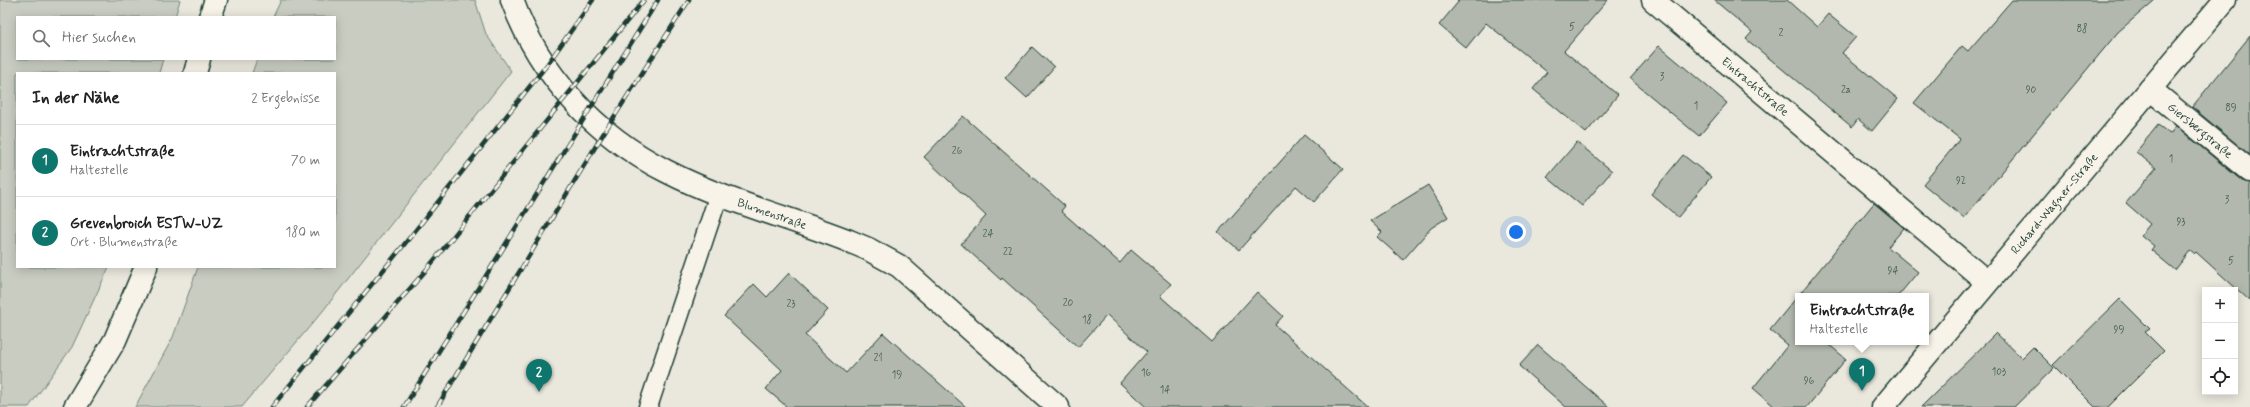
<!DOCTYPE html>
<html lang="de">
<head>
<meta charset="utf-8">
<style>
	:root { --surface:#fff; --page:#f6f6f6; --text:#222; --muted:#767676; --line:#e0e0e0; --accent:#0f766e }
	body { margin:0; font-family:Mynerve,sans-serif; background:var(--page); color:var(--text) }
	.controls { position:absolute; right:12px; bottom:12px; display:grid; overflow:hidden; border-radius:0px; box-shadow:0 2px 10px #0003 }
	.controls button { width:36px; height:36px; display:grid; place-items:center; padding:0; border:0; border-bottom:1px solid var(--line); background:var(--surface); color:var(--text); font:20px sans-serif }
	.you { position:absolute; left:1516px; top:232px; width:14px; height:14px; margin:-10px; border:3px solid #fff; border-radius:50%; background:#1a73e8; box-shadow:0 0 0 6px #1a73e833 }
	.badge { display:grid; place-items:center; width:26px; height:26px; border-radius:50%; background:var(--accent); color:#fff; font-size:13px; font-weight:700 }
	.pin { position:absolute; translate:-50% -33px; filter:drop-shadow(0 1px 2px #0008) }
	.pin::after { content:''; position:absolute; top:21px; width:14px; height:12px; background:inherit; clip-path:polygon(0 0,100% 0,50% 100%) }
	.popup { position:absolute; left:1795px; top:293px; width:134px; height:52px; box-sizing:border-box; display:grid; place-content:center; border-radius:0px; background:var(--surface); filter:drop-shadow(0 1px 3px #0005); font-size:13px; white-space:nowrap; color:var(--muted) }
	.popup b { font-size:15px; color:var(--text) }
	.popup::after { content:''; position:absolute; left:50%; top:100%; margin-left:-8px; border:8px solid transparent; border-top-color:var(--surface) }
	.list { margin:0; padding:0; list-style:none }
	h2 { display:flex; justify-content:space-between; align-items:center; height:52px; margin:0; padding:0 16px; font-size:17px }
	h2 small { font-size:13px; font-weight:400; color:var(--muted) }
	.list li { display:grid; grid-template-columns:26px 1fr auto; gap:12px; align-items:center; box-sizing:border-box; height:72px; padding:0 16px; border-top:1px solid var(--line) }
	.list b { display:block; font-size:15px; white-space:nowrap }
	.list p { margin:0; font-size:13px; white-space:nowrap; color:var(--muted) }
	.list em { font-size:13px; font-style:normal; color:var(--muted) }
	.icon { flex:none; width:22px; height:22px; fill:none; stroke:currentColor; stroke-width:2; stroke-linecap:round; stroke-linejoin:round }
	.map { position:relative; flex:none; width:2250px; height:407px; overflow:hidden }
	.search { position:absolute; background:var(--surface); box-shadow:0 2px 10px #0003; left:16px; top:16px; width:320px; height:44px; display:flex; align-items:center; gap:10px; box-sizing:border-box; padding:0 14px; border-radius:0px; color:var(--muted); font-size:15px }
	.panel { position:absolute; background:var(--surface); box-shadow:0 2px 10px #0003; left:16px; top:72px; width:320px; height:196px; border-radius:0px }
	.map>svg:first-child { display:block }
</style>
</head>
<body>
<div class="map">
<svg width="2250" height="407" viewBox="0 0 2250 407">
	<rect width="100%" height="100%" fill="#eae8dd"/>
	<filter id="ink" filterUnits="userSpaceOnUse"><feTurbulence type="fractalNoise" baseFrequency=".025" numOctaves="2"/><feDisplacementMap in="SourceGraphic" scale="8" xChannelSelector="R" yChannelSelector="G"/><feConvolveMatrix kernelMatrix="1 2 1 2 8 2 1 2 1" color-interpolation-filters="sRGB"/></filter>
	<g filter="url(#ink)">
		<!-- green -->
		<path fill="#c8ccc1" stroke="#74847a" d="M 0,0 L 180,0 L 175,17 L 17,17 L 17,59 L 163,59 L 159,73 L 17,73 L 17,267 L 109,267 L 72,347 L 29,407 L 0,407 Z
			M 281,0 L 475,0 L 486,34 L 511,71 L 322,312 L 242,407 L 135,407 L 173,337 L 198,267 L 335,267 L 335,73 L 252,73 L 257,59 L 335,59 L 335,17 L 273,17 Z"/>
		<!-- building -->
		<path fill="#b2b8ae" stroke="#1f3d34" d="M 1457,0 L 1608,0 L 1564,51 L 1618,95 L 1586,133 L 1533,89 L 1547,72 L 1486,23 L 1466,48 L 1439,25 L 1459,1 Z
			M 1714,0 L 1787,0 L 1817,27 L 1828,14 L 1856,37 L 1842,53 L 1898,99 L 1872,131 L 1858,119 L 1852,127 L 1746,39 L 1752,32 Z
			M 2012,0 L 2155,0 L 2118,32 L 1964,218 L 1923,184 L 1960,139 L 1914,103 L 1962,46 L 1968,51 Z
			M 2250,36 L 2250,155 L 2192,107 Z
			M 1659,46 L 1727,103 L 1699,136 L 1630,79 Z
			M 1032,47 L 1054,67 L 1027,98 L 1005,78 Z
			M 963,116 L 1065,206 L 1061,211 L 1120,263 L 1131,250 L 1171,284 L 1160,296 L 1212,342 L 1257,292 L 1283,316 L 1275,325 L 1368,407 L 1146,407 L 1120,383 L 1147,352 L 1107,315 L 1078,347 L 1002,278 L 1001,280 L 961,244 L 986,216 L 924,157 Z
			M 2158,125 L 2170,134 L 2176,126 L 2242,181 L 2250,183 L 2250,301 L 2196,252 L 2194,254 L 2190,251 L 2175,270 L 2151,250 L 2154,246 L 2141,235 L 2150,224 L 2126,203 L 2156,168 L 2136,152 Z
			M 1304,135 L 1343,169 L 1314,202 L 1296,186 L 1239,250 L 1218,232 Z
			M 1577,142 L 1612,171 L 1582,206 L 1547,177 Z
			M 1683,155 L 1711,177 L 1678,217 L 1651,194 Z
			M 1428,185 L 1448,217 L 1431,228 L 1403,260 L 1377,237 L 1382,232 L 1370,221 Z
			M 1874,203 L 1904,228 L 1888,247 L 1918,272 L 1898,296 L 1798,296 L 1798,342 L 1826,342 L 1846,359 L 1807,407 L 1775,407 L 1753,388 L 1788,345 L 1770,330 Z
			M 789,273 L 828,310 L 805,335 L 846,373 L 883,333 L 966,407 L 787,407 L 766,389 L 782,370 L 724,316 L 754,284 L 767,297 Z
			M 2120,299 L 2150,329 L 2145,332 L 2164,351 L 2108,407 L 2095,407 L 2053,365 Z
			M 1996,333 L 2022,358 L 2033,347 L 2054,368 L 2014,407 L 1921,407 Z
			M 1538,345 L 1609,407 L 1566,407 L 1519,366 Z"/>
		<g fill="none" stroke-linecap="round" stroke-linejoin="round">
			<!-- service casing -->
			<g stroke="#1f3d34" stroke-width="21">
				<path id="service" d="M 648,407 L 719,194"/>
			</g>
			<!-- minor casing -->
			<g stroke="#1f3d34" stroke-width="25">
				<g id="minor">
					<path id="s1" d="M 512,0 C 539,74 595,135 666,171 C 724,201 788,217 849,241 L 868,249 L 899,266 L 1058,407"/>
					<path id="s2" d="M 1653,0 L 1987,282"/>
					<path id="s3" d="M 2150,89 L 2250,171"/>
					<path id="s4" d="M 1883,407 L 2225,0"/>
				</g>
			</g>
			<!-- tertiary casing -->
			<g stroke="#1f3d34" stroke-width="25">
				<path id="tertiary" d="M 210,17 L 216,0
					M 195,73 L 199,59
					M 75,407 L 115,340 L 146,267"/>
			</g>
			<!-- service -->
			<use href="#service" stroke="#f7f3e8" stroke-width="18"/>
			<!-- minor -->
			<use href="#minor" stroke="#f7f3e8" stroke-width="22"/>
			<!-- tertiary -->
			<use href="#tertiary" stroke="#f7f3e8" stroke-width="22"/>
			<!-- rail casing -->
			<g stroke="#1f3d34" stroke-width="4.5">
				<path id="rail" d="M 272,407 L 403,246 L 546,66 L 593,0
					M 307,407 L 427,269 L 644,0
					M 404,407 L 658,0
					M 437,407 L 605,131 L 689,0"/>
			</g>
			<!-- rail -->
			<use href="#rail" stroke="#f7f3e8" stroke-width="3" stroke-dasharray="9" stroke-linecap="butt"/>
		</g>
	</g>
	<g text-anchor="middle" stroke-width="3" stroke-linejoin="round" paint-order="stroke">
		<!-- number labels -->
		<g font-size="10" fill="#445c52">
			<text x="1572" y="30">5</text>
			<text x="2082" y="32">88</text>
			<text x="1781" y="36">2</text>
			<text x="1662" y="80">3</text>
			<text x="1846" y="93">2a</text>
			<text x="2031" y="93">90</text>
			<text x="1696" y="109">1</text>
			<text x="2231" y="111">89</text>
			<text x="957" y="154">26</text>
			<text x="2171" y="162">1</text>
			<text x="1961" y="184">92</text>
			<text x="2227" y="203">3</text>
			<text x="2181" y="225">93</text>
			<text x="988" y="237">24</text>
			<text x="1008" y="255">22</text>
			<text x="2231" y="264">5</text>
			<text x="1893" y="274">94</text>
			<text x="1068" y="306">20</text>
			<text x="791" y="307">23</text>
			<text x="1087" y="323">18</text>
			<text x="2119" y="333">99</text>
			<text x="878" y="361">21</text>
			<text x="1999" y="375">103</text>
			<text x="1146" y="376">16</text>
			<text x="897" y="378">19</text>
			<text x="1809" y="384">96</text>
			<text x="1165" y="393">14</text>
		</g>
		<!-- street labels -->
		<g font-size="12" fill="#1f3d34" stroke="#f7f3e8">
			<text dy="4" stroke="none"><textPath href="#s2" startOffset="134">Eintrachtstraße</textPath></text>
			<text dy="4" stroke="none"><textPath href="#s3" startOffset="65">Giersbergstraße</textPath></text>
			<text dy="4" stroke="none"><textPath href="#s4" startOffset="266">Richard-Wagner-Straße</textPath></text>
			<text dy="4" stroke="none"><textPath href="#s1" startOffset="350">Blumenstraße</textPath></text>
		</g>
	</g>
</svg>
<div class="controls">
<button>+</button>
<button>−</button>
<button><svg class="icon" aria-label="locate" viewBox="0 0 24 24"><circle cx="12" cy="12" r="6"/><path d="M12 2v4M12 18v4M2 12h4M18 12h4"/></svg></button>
</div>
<div class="you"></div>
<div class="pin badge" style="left:1862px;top:391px">1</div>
<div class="popup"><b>Eintrachtstraße</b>Haltestelle</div>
<div class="pin badge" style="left:539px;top:392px">2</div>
<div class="search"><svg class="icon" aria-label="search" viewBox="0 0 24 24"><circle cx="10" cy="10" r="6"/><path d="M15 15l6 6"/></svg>Hier suchen</div>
<section class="panel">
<h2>In der Nähe<small>2 Ergebnisse</small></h2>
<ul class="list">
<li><span class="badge">1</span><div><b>Eintrachtstraße</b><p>Haltestelle</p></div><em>70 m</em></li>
<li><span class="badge">2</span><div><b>Grevenbroich ESTW-UZ</b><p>Ort · Blumenstraße</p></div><em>180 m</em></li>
</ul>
</section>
</div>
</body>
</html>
